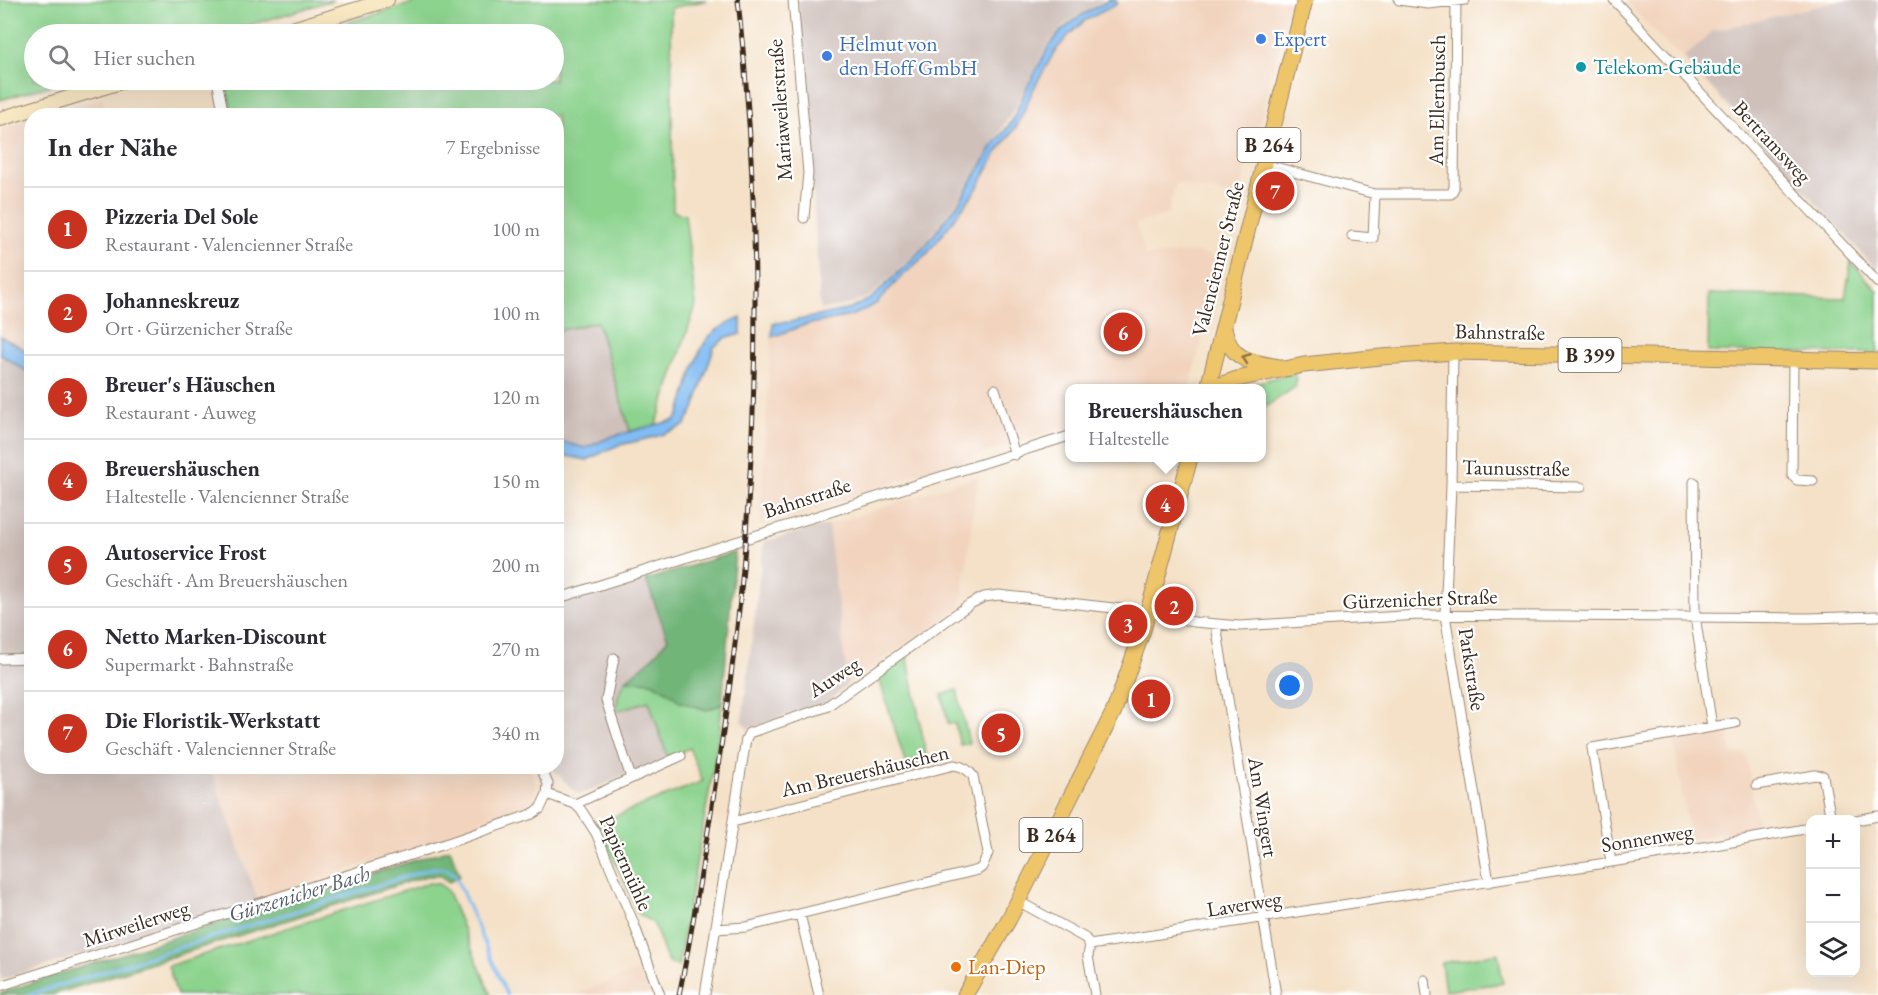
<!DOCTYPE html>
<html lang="de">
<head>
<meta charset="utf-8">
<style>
	:root { --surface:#fff; --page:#f7f7f7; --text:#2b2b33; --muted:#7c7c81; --line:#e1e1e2; --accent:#c8321e }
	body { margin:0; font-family:"EB Garamond",serif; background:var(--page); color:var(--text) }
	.controls { position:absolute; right:18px; bottom:18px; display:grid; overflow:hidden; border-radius:12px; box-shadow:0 6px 24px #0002 }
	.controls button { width:54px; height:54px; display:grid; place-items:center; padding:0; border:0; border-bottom:2px solid var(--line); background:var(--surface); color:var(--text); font:30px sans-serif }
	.you { position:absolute; left:1290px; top:686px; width:21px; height:21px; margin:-15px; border:4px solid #fff; border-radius:50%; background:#1a73e8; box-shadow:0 0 0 9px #1a73e833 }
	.badge { display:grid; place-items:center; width:39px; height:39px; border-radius:50%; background:var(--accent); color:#fff; font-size:20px; font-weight:700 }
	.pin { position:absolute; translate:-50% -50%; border:3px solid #fff; box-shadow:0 2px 6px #0006 }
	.popup { position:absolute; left:1065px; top:384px; width:201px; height:78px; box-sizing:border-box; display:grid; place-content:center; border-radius:12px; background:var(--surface); filter:drop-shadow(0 2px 4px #0005); font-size:20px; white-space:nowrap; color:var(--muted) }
	.popup b { font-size:22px; color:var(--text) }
	.popup::after { content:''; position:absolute; left:50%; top:100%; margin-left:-12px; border:12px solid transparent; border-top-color:var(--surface) }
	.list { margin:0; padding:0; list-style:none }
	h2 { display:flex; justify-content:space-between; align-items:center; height:78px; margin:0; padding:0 24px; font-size:26px }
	h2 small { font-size:20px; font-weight:400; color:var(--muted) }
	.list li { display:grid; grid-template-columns:39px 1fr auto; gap:18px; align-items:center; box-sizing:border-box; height:84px; padding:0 24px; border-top:2px solid var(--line) }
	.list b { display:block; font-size:22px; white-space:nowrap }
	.list p { margin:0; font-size:20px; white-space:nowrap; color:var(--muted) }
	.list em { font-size:20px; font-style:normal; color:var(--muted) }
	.icon { flex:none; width:33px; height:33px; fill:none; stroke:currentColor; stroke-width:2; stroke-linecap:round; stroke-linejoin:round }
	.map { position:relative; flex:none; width:1878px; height:995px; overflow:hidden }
	.search { position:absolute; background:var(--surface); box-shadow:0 6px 24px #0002; left:24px; top:24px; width:540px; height:66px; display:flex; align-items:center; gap:15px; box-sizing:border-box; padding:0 21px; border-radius:33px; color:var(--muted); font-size:22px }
	.panel { position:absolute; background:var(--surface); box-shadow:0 6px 24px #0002; left:24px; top:108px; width:540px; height:666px; border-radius:24px }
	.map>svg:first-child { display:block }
</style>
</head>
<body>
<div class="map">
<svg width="1878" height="995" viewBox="0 0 1878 995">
	<rect width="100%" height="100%" fill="#fff"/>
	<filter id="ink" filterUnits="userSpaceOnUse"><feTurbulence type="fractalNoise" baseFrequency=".0167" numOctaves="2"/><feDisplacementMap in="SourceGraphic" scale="12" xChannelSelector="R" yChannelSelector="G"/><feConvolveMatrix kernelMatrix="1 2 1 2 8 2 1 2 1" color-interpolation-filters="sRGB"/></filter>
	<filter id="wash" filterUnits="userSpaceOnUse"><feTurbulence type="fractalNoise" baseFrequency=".008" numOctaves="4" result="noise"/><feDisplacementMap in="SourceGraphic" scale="24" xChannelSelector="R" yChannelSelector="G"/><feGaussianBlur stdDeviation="1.35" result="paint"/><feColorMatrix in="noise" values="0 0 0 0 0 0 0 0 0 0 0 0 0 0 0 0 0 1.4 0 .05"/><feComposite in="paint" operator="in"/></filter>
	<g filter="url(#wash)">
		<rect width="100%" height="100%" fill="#f4e1c7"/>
		<!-- built -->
		<path fill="#f2d4be" d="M 1129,0 L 1292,0 L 1239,198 L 1176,183 L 1168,214 L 1136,224 L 1146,256 L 1192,252 L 1223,258 L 1190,387 L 1069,388 L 1069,426 L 760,526 L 771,338 L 805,326 L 852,317 L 876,305 L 902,278 L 929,253 L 977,190 L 998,154 L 1018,123 L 1034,88 L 1056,51 L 1069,35 L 1084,22 Z
			M 1625,0 L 1841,0 L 1713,31 L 1684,58 L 1666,44 Z
			M 103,98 L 107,115 L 45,115 Z
			M 31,120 L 32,120 L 31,353 L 0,336 L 0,129 Z
			M 978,476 L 961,608 L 848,684 L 828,525 Z
			M 1728,732 L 1732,755 L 1746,753 L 1758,828 L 1689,839 L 1674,740 Z
			M 210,767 L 528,767 L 537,787 L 532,803 L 526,808 L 512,815 L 258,900 Z
			M 642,969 L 652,995 L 574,995 Z"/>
		<!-- industrial -->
		<path fill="#cfc0ba" d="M 798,0 L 1105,0 L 1078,15 L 1061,28 L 1047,45 L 1014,109 L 958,200 L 923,246 L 870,296 L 851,304 L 820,310 L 813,189 Z
			M 1841,0 L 1878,0 L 1878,271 L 1684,58 L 1713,31 Z
			M 597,321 L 630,431 L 613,436 L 585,448 L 563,442 L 557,448 L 556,331 Z
			M 0,354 L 31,374 L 32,766 L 210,767 L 258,900 L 0,980 Z
			M 828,525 L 848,684 L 828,702 L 748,729 L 742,721 L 764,541 Z
			M 646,580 L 668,639 L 650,660 L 626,680 L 617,711 L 649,701 L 668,758 L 581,794 L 575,792 L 551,767 L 556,766 L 557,606 Z"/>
		<!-- green -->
		<path fill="#8cd38e" stroke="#647e56" stroke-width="1.5" d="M 0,0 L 334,0 L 219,34 L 34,34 L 34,80 L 70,80 L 0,100 Z
			M 424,0 L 708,0 L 671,8 L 673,211 L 685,215 L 696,305 L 656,425 L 630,431 L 597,322 L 557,331 L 556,116 L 232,115 L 225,80 L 554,80 L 554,34 L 308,34 Z
			M 1851,262 L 1878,291 L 1878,353 L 1708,352 L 1709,294 L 1845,298 Z
			M 1292,373 L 1297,378 L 1295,387 L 1261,410 L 1261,388 L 1237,388 Z
			M 907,654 L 928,765 L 908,771 L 878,675 Z
			M 626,680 L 652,682 L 667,691 L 681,702 L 707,710 L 722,704 L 719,737 L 678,966 L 668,963 L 654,924 L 638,913 L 623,878 L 596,824 L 703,781 L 689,748 L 668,758 L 649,701 L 616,711 L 619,693 Z
			M 957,690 L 969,743 L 960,745 L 955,724 L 948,723 L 942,695 Z
			M 429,883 L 439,884 L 447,890 L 491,995 L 177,995 L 168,966 Z
			M 1498,953 L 1503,983 L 1445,991 L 1441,963 Z"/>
		<!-- forest -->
		<path fill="#71b579" stroke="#56704c" stroke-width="1.5" d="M 735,552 L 722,704 L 707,710 L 681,702 L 667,691 L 652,682 L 626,680 L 650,660 L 668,639 L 646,580 Z
			M 450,849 L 460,876 L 449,882 L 440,876 L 426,876 L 52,995 L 0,995 L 0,993 Z"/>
		<!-- water -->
		<path fill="#81bcf3" stroke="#5e7388" stroke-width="1.5" d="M 1109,0 L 1116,0 L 1117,4 L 1084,21 L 1069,35 L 1055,51 L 1034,88 L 1018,124 L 997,153 L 976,190 L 928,253 L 901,277 L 876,304 L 851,316 L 805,325 L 772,337 L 773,323 L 789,322 L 850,309 L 872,298 L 925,246 L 959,202 L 992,147 L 1012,121 L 1026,89 L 1049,46 L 1061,31 L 1080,16 Z
			M 741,318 L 741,334 L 727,337 L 714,347 L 694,409 L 684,426 L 658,436 L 616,446 L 587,460 L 566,456 L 557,464 L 557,448 L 563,442 L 585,448 L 613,436 L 675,420 L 679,415 C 688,390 693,359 708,338 C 715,329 730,323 741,318 Z
			M 0,336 L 31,353 L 31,374 L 0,354 Z"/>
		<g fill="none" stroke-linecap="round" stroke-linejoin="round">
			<!-- stream -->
			<path stroke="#81bcf3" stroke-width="3" d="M 28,995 L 433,868 L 446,869 L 455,875 L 507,995"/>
		</g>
	</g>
	<g filter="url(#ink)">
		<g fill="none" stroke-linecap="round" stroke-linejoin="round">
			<!-- street casing -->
			<g stroke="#988672" stroke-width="11">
				<path id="street" d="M 793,0 L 808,173 L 804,218
					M 1399,0 L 1428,4 L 1465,0
					M 1614,0 L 1878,283
					M 217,80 L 224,116
					M 1264,164 L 1375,194 L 1451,194 L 1454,188 L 1456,2
					M 1352,236 L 1373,238 L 1375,194
					M 1453,352 L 1451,487 L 1445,615 L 1489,882
					M 1793,360 L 1792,475 L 1797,480 L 1813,481
					M 995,389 L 1015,455
					M 1694,482 L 1695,616 L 1712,727
					M 1451,485 L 1581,487
					M 556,599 L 1069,436
					M 1216,625 L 1276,995
					M 614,658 L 606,700 L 631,778
					M 0,659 L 32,658
					M 540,766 L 548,784 L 547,794 L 575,804 L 581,810 L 596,833 L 634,924 L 660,995
					M 1757,785 L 1815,775 L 1823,776 L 1831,820
					M 575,804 L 681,756
					M 1856,820 L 1878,816
					M 1611,862 L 1592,748 L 1735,723
					M 1018,901 L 1085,938 L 1090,945 L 1687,850 L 1810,828
					M 800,914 L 819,995
					M 715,929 L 746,927 L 978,870 L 982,867 L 988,853 L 973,776 C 968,769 962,766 954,765 L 733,822
					M 1090,945 L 1088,956 L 1095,995
					M 1425,980 L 1427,995
					M 0,986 L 451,842 L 532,814 L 540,809 L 547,794
					M 705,995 L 746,739 L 749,733 L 826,707 L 970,604 L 984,597 L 999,595 L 1148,612 L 1194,622 L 1240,626 L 1419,615 L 1808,618 L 1878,616"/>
			</g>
			<!-- secondary casing -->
			<g stroke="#988672" stroke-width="16">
				<path id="secondary" d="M 276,34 L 387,0
					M 0,119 L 127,80"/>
			</g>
			<!-- primary casing -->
			<g stroke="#988672" stroke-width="17">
				<path id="primary" d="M 1224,328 C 1230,361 1251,362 1279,367
					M 1208,388 L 1305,0
					M 1211,388 L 1237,379 L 1304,365 L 1381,357 L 1455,352 L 1878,361
					M 965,995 L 1009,919 L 1114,711 L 1143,630 L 1190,458"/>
			</g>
			<!-- street -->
			<use href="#street" stroke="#fff" stroke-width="9"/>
			<!-- secondary -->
			<use href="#secondary" stroke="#f8e8c3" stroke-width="14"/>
			<!-- primary -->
			<use href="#primary" stroke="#eec569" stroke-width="15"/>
			<!-- rail casing -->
			<g stroke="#3b2a1e" stroke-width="5">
				<path id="rail" d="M 679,995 C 692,934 701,873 711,812 C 724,728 737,642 744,557 C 760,372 759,185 738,0"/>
			</g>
			<!-- rail -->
			<use href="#rail" stroke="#fff" stroke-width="3" stroke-dasharray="9" stroke-linecap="butt"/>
		</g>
		<!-- one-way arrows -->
		<defs><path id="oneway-chevron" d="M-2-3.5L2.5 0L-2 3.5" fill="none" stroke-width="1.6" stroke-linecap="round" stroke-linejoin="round" transform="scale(1.5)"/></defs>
		<use stroke="#8c7040" href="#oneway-chevron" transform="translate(1246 358) rotate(-159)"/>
	</g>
	<!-- markers -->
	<g fill="#3f7fe0" stroke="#fff" stroke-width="2">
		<circle cx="1261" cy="39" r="6"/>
		<circle cx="827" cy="56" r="6"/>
	</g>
	<circle fill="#0f9aa8" stroke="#fff" stroke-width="2" cx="1581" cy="67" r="6"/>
	<circle fill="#e8710a" stroke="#fff" stroke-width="2" cx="956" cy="967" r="6"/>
	<g text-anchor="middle" stroke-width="4.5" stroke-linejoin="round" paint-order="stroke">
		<!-- shield labels -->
		<g fill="#fff" stroke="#766a62" stroke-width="1.5">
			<rect x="1237.5" y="128" width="63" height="34" rx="4.5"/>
			<rect x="1558.5" y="338" width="63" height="34" rx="4.5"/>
			<rect x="1019.5" y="818" width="63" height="34" rx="4.5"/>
		</g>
		<g font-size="20" font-weight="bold" fill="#3b2a1e">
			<text x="1269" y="152">B 264</text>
			<text x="1590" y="362">B 399</text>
			<text x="1051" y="842">B 264</text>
		</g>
		<!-- shop labels -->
		<g font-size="21" fill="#366cbe" stroke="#fff" text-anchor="start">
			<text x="1273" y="46">Expert</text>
			<text x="839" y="51">Helmut von<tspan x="839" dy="24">den Hoff GmbH</tspan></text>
		</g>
		<!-- culture labels -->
		<g font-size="21" fill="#0d838f" stroke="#fff" text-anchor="start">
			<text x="1593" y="74">Telekom-Gebäude</text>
		</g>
		<!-- street labels -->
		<g font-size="21" fill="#3b2a1e" stroke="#fff">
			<text transform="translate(1437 100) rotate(-89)" y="7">Am Ellernbusch</text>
			<text transform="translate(780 110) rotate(-94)" y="7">Mariaweilerstraße</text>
			<text transform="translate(1772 142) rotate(47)" y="7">Bertramsweg</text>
			<text transform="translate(1218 259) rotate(-76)" y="7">Valencienner Straße</text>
			<text transform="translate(1500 332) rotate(1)" y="7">Bahnstraße</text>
			<text transform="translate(1516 468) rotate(1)" y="7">Taunusstraße</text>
			<text transform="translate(807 498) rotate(-18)" y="7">Bahnstraße</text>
			<text transform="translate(1420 599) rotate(-2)" y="7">Gürzenicher Straße</text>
			<text transform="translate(1472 669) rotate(81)" y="7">Parkstraße</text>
			<text transform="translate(834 677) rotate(-33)" y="7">Auweg</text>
			<text transform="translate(865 771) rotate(-13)" y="7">Am Breuershäuschen</text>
			<text transform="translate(1263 807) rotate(81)" y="7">Am Wingert</text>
			<text transform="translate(1647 838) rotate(-9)" y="7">Sonnenweg</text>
			<text transform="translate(626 863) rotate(66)" y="7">Papiermühle</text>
			<text transform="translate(1244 904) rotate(-9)" y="7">Laverweg</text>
			<text transform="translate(136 924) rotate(-18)" y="7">Mirweilerweg</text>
		</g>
		<!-- food labels -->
		<g font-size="21" fill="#c56008" stroke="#fff" text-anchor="start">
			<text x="968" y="974">Lan-Diep</text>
		</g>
		<!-- water labels -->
		<g font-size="22" font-style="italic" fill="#545d69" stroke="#fff">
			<text transform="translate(299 893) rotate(-17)" y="8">Gürzenicher Bach</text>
		</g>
	</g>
</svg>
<div class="controls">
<button>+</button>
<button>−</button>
<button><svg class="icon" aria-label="layers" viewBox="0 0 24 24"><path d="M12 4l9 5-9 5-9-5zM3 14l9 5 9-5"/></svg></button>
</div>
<div class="you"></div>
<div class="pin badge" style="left:1151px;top:699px">1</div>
<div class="pin badge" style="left:1174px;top:606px">2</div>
<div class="pin badge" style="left:1128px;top:624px">3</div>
<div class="pin badge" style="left:1165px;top:504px">4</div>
<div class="popup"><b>Breuershäuschen</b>Haltestelle</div>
<div class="pin badge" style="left:1001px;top:733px">5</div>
<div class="pin badge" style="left:1123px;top:332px">6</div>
<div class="pin badge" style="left:1275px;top:191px">7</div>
<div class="search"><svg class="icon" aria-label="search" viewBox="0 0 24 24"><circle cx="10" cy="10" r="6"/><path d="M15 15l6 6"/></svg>Hier suchen</div>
<section class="panel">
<h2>In der Nähe<small>7 Ergebnisse</small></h2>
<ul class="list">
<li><span class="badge">1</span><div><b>Pizzeria Del Sole</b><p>Restaurant · Valencienner Straße</p></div><em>100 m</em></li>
<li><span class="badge">2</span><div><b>Johanneskreuz</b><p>Ort · Gürzenicher Straße</p></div><em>100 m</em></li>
<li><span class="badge">3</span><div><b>Breuer's Häuschen</b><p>Restaurant · Auweg</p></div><em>120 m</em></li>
<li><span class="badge">4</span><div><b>Breuershäuschen</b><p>Haltestelle · Valencienner Straße</p></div><em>150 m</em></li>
<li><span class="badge">5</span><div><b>Autoservice Frost</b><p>Geschäft · Am Breuershäuschen</p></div><em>200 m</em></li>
<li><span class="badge">6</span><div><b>Netto Marken-Discount</b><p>Supermarkt · Bahnstraße</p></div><em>270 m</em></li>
<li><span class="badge">7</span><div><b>Die Floristik-Werkstatt</b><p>Geschäft · Valencienner Straße</p></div><em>340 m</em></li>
</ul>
</section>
</div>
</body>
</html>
